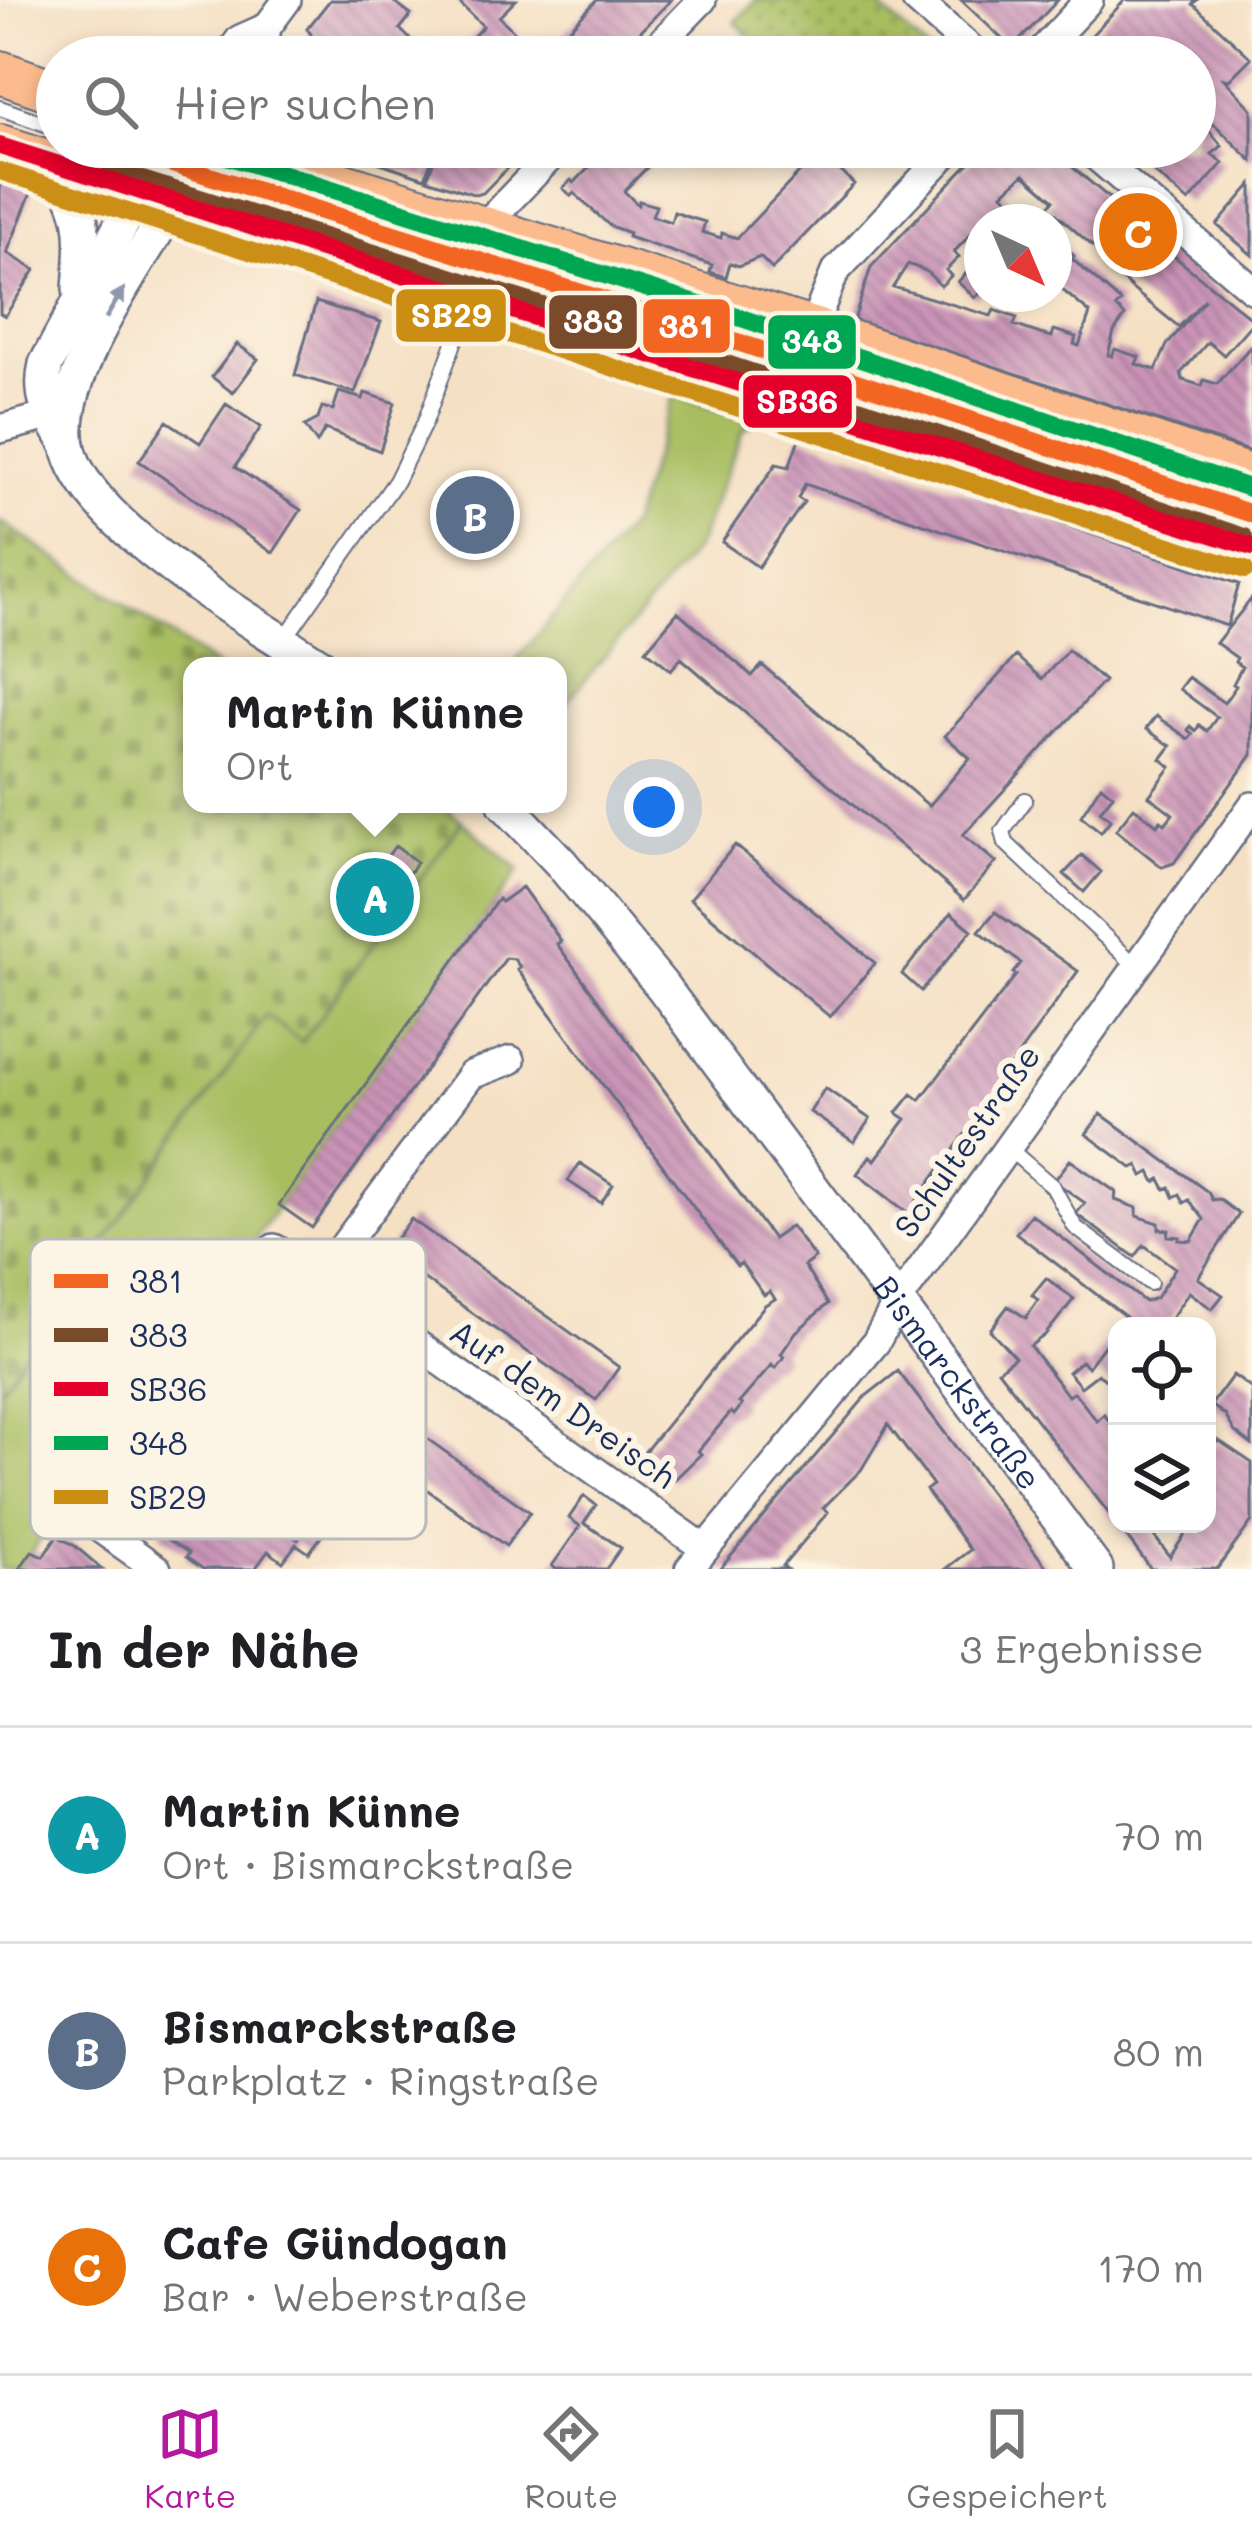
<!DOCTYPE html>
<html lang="de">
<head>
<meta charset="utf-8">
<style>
	:root { --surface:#fff; --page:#f2f2f2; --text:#202124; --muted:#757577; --line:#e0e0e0; --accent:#b5179e }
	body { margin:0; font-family:Mali,sans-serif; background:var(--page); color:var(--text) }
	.controls { position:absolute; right:36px; bottom:36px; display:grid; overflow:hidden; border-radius:24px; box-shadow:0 6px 18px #0003 }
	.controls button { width:108px; height:108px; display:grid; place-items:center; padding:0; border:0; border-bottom:3px solid var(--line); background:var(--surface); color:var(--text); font:60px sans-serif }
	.compass { position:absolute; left:964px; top:204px; width:108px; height:108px; border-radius:50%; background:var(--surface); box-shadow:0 6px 18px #0003; rotate:136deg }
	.you { position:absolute; left:654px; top:807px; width:42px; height:42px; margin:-30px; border:9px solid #fff; border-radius:50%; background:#1a73e8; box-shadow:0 0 0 18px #1a73e833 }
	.badge { display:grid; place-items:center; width:78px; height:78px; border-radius:50%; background:var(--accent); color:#fff; font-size:39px; font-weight:700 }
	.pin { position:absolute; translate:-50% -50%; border:6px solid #fff; box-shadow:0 3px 12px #0006 }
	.popup { position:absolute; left:183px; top:657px; width:384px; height:156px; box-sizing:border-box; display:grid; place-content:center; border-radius:24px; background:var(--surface); filter:drop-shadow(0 3px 9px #0005); font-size:39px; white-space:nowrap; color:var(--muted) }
	.popup b { font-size:45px; color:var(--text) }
	.popup::after { content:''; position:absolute; left:50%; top:100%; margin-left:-24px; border:24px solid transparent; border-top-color:var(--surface) }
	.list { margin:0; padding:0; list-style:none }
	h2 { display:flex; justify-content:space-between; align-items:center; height:156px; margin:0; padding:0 48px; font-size:51px }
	h2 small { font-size:39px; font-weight:400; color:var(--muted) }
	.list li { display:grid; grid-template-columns:78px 1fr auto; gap:36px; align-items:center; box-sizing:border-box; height:216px; padding:0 48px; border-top:3px solid var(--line) }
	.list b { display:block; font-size:45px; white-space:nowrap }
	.list p { margin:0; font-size:39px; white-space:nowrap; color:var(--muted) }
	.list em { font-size:39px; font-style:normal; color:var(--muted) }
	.icon { flex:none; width:66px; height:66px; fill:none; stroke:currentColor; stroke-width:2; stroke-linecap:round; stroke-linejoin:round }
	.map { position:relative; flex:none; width:1252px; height:1569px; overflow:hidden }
	.search { position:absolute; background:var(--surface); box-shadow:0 6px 18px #0003; left:36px; right:36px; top:36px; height:132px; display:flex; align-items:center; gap:30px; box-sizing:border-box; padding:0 42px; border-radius:66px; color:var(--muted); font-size:45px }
	.sheet { height:804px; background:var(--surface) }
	nav { display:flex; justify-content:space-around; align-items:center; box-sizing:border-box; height:168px; border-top:3px solid var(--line); background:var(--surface); font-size:33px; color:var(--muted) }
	nav a { display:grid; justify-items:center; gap:6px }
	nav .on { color:var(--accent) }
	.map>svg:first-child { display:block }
</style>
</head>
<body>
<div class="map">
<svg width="1252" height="1569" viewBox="0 0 1252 1569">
	<defs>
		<pattern id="cemetery-stones" width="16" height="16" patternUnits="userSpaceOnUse" patternTransform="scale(3)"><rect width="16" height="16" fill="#a8bd61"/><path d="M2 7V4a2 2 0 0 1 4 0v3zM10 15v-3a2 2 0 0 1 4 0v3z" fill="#889a53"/></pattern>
		<pattern id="park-dots" width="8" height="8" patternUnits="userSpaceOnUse" patternTransform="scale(3)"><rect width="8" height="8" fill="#a8bd61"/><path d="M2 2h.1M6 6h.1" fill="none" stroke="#889a53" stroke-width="1.8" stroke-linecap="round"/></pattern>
		<pattern id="building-back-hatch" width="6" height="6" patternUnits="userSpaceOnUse" patternTransform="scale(3)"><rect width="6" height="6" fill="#ca94b7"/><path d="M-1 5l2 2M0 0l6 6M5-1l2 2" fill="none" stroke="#a37998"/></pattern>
	</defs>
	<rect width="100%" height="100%" fill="#fcf5e5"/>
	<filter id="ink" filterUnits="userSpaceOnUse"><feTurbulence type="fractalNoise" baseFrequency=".00833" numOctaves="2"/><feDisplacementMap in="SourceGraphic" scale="24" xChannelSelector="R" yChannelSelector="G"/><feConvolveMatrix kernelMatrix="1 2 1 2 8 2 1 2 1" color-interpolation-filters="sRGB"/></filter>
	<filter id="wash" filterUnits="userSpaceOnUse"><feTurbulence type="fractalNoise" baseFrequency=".004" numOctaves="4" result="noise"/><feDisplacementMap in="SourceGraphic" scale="48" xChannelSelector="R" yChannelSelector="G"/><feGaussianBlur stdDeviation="2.7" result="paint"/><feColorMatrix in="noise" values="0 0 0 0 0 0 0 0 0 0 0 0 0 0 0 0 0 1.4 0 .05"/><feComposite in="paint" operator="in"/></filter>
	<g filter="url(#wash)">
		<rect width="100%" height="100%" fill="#f5e0c4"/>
		<!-- grass -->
		<path fill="#a8bd61" stroke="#627660" stroke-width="3" d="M 674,394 L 756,422 L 743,430 L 696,548 L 558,712 L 558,666 L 511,666 L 631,524 Z
			M 462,821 L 519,870 L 19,1569 L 0,1569 L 0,1388 L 266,1015 L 303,1041 Z"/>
		<!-- cemetery -->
		<path fill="url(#cemetery-stones)" stroke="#627660" stroke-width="3" d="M 0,521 L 216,666 L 192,666 L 192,804 L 441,804 L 462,821 L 302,1042 L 266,1016 L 0,1388 Z"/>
		<!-- park -->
		<path fill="url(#park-dots)" stroke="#627660" stroke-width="3" d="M 756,0 L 872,0 L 934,57 L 769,57 L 735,22 Z"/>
		<g id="blocks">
			<!-- building -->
			<path fill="url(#building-back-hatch)" fill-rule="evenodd" d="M 330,0 L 397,0 L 395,3 L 411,15 L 400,29 L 420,49 L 414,57 L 386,57 L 364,39 L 349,57 L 300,57 L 311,34 L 307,29 Z
				M 456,0 L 516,0 L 499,17 L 518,35 L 508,45 L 498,35 L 494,39 L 501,45 L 490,57 L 453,57 L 483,26 Z
				M 597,0 L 671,0 L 615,57 L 542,57 Z
				M 961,0 L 1058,0 L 1012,48 Z
				M 1125,0 L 1197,0 L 1193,4 L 1251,58 L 1229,80 L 1224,79 L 1252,109 L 1252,161 L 1213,123 L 1208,129 L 1222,146 L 1212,154 L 1223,163 L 1189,202 L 1124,147 L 1195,147 L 1195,57 L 1071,57 Z
				M 333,147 L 436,147 L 425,178 Z
				M 439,147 L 493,147 L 520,155 L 483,193 L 476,195 L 427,179 Z
				M 601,147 L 667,147 L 624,191 L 638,205 L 639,201 L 656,206 L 652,216 L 671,222 L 674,212 L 685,216 L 705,222 L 702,232 L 721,238 L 722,233 L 737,238 L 820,151 L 854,184 L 772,269 L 760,257 L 739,266 L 730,263 L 726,277 L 710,272 L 712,265 L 628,237 L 629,233 L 610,226 L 574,193 L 571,196 L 563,188 L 571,180 L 574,183 L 605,151 Z
				M 984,147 L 1049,147 L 1167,247 L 1165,249 L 1252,319 L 1252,323 L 1224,355 L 1208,342 L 1181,373 L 1183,380 L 1202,386 L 1204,380 L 1217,384 L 1252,345 L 1252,452 L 854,320 L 871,267 ZM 1024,174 L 1054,200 L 1048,207 L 1111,262 L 1109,266 L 1132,289 L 1179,327 L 1205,299 L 1167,345 L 1156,370 L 1136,364 L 1139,357 L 1115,349 L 1112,356 L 1108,355 L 1114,332 L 1125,316 L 1116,307 L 1121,302 L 1072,259 L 1074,256 L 1054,236 L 1054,268 L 1059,273 L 1054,283 L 1090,313 L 1079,346 L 1074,344 L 1076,337 L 1054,330 L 1052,337 L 1040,334 L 1014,325 L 1017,318 L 994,310 L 991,316 L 893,287 L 908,264 L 926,271 L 941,286 L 951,276 L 946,270 L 959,257 L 954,252 L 982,222 L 1040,222 L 1025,207 L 1014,218 L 1001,206 L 1008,198 L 1003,193 Z
				M 0,174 L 34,185 L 7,253 L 35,270 L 5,316 L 0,313 Z
				M 1252,184 L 1252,255 L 1217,225 Z
				M 982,257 L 982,291 L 975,298 L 958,282 Z
				M 316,302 L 381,322 L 355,393 L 295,375 Z
				M 237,344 L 258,359 L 233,393 L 212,377 Z
				M 339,392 L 363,399 L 365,393 L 395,403 L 380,451 L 325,429 L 317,443 L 305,426 L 318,419 L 322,407 L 333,410 Z
				M 226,404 L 261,427 L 235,467 L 301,510 L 273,553 L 139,461 L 167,421 L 200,443 Z
				M 800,436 L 1239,584 L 1227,626 L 805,484 L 798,498 L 804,502 L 758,567 L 722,542 L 776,464 L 789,467 Z
				M 1252,598 L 1252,755 L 1174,863 L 1162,867 L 1116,830 L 1134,807 L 1157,825 L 1161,820 L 1165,824 L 1173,814 L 1149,796 L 1171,767 L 1161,759 L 1171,746 L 1146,729 L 1156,716 L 1189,739 L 1193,734 L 1188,730 L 1190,726 L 1196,731 L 1199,725 L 1207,731 L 1217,717 L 1179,689 L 1188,677 L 1224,703 L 1236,686 L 1233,684 L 1242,667 L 1235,662 L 1237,658 L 1216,643 Z
				M 678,612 L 752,676 L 762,665 L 929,806 L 970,758 L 945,736 L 1016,656 L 1042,679 L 1068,650 L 1104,681 L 963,835 L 996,862 L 964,900 L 681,658 L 671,670 L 646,650 Z
				M 1101,785 L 1113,795 L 1100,811 L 1111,819 L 1101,832 L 1081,816 Z
				M 735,845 L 875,963 L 830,1017 L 690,899 Z
				M 395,846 L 417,862 L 365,934 L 343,919 Z
				M 1082,855 L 1101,872 L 1084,892 L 1064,874 Z
				M 522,887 L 561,941 L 557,944 L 773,1239 L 791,1226 L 815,1258 L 804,1266 L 828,1304 L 796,1332 L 781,1354 L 784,1357 L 775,1368 L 772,1365 L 739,1403 L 742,1405 L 734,1415 L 731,1412 L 698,1451 L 701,1454 L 673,1481 L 642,1455 L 765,1305 L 775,1299 L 770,1291 L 764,1295 L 741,1263 L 737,1266 L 517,969 L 520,967 L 514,959 L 506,958 L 312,1228 L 279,1205 L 498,899 L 501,902 Z
				M 995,912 L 1078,971 L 1011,1065 L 1014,1067 L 977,1116 L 980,1121 L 971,1134 L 965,1134 L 908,1213 L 857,1174 L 870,1156 L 875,1160 L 906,1119 L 897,1113 L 912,1094 L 920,1100 L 1016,975 L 1013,973 L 1021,963 L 979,931 Z
				M 951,913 L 972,930 L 921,991 L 902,974 Z
				M 825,1088 L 870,1119 L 854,1142 L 810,1112 Z
				M 1101,1114 L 1208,1192 L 1212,1200 L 1219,1199 L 1239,1214 L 1198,1278 L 1223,1295 L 1212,1309 L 1189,1292 L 1166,1326 L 1119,1326 L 1126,1317 L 1016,1233 L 1031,1214 L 1145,1302 L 1156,1298 L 1175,1268 L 1144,1245 L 1135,1257 L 1076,1214 L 1085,1203 L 1054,1181 L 1070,1160 L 1116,1192 L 1115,1200 L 1137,1208 L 1137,1216 L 1159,1223 L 1159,1229 L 1169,1230 L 1168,1236 L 1180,1237 L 1179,1240 L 1191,1241 L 1204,1219 L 1189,1200 L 1184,1203 L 1180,1194 L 1174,1197 L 1170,1187 L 1165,1189 L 1160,1179 L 1155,1182 L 1150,1172 L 1143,1176 L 1138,1165 L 1132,1168 L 1086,1134 Z
				M 580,1163 L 613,1185 L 601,1203 L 568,1181 Z
				M 411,1219 L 619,1367 L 596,1400 L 386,1252 Z
				M 236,1265 L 284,1299 L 269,1321 L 299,1343 L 307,1333 L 377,1383 L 367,1396 L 530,1512 L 506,1546 L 373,1451 L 382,1439 L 352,1417 L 349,1421 L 336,1411 L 332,1416 L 277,1375 L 284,1365 L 236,1330 L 241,1323 L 211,1301 Z
				M 1046,1278 L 1074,1299 L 1045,1335 L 1030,1346 L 1068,1396 L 1074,1392 L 1097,1421 L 1104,1414 L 1117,1431 L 1117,1524 L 998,1370 L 1015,1357 L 990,1330 L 1008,1306 L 1026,1318 L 1038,1300 L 1032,1295 Z
				M 1117,1329 L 1117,1389 L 1098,1374 L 1081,1387 L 1068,1372 L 1081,1361 L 1088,1367 Z
				M 898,1371 L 1048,1569 L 945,1569 L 970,1550 L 926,1490 L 933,1485 L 888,1425 L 861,1470 L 823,1508 L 828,1512 L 783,1566 L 787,1569 L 720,1569 L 866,1396 Z
				M 1233,1375 L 1252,1389 L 1252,1445 L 1235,1432 L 1225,1415 L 1211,1405 Z
				M 1218,1440 L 1252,1463 L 1252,1521 L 1217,1569 L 1151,1569 L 1117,1524 L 1157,1524 L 1152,1527 L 1154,1536 L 1170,1557 L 1192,1524 L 1207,1524 L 1207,1502 L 1212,1494 L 1207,1490 L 1207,1478 L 1215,1468 L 1207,1462 L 1207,1455 Z
				M 125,1452 L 165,1480 L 145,1509 L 138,1504 L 131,1514 L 98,1491 L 102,1485 L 87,1474 L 100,1456 L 115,1466 Z
				M 200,1456 L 214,1466 L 197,1488 L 183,1478 Z
				M 198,1487 L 218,1501 L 211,1511 L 245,1535 L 255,1521 L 276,1536 L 281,1528 L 298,1540 L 312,1521 L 326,1530 L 309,1553 L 296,1544 L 283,1562 L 268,1551 L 255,1569 L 203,1569 L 186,1557 L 189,1553 L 159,1534 Z
				M 584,1496 L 596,1505 L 584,1523 L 621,1548 L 606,1569 L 556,1569 L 552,1566 L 580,1526 L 569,1518 Z
				M 57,1536 L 75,1546 L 102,1569 L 19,1569 L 32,1551 L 43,1556 Z"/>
		</g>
	</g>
	<g filter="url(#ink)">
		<use href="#blocks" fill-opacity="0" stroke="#676d82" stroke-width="3"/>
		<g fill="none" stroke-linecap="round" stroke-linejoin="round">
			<!-- service casing -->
			<g stroke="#676d82" stroke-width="18">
				<path id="service" d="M 0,108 L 57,128
					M 118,147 L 737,342 L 1252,514
					M 283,641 L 396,481 L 425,422 L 469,302
					M 1025,800 L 1003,831 L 1006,843 L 1136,966
					M 1007,1147 L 1053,1187 L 1075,1227 L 1150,1283"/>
			</g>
			<!-- minor casing -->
			<g stroke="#676d82" stroke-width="32">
				<path id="minor" d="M 916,0 L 980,57
					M 227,57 L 240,39 L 267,27
					M 262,57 L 267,27 L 287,0
					M 647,57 L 702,0
					M 1036,57 L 1089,0
					M 1085,147 L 1252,289
					M 139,192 L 166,147
					M 174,203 L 214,147
					M 481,229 L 560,147
					M 812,329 L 835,272 L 952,147
					M 0,429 L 71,410
					M 274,1248 L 321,1276 L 704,1548
					M 321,1276 L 471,1075 L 511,1060
					M 47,1491 L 157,1569
					M 689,1569 L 876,1342 L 898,1301 L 1252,806"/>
			</g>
			<!-- tertiary casing -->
			<g stroke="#676d82" stroke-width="38">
				<g id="tertiary">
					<path d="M 57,165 C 87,217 84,231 80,289"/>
					<path d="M 174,203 C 140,261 56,377 68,445 C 81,523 256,624 321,666"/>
					<path d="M 68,445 C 51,417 38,397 46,364 L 139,192"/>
					<path id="s1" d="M 505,804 L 561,863 L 662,986 L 1096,1569"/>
				</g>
			</g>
			<!-- primary casing -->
			<g stroke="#676d82" stroke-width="46">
				<path id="primary" d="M 0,72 L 57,92
					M 0,146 L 1252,547
					M 221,147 L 812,329 L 1252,477"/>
			</g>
			<!-- service -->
			<use href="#service" stroke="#fff" stroke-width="14"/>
			<!-- minor -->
			<use href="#minor" stroke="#fff" stroke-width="27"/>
			<!-- tertiary -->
			<use href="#tertiary" stroke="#fff" stroke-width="33"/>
			<!-- primary -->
			<use href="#primary" stroke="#fbbb8c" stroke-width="42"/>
			<!-- bus-1 casing -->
			<g stroke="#fcf5e5" stroke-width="27">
				<path id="bus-1" d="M 118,147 L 737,342 L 1252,514"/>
			</g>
			<!-- bus-2 casing -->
			<g stroke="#fcf5e5" stroke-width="27">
				<path id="bus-2" d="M 111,170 L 730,365 L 1244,537"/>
			</g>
			<!-- bus-3 casing -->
			<g stroke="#fcf5e5" stroke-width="27">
				<path id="bus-3" d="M 0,146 L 1252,547"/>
			</g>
			<!-- bus-4 casing -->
			<g stroke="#fcf5e5" stroke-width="27">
				<path id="bus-4" d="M 198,147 L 744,319 L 1252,489"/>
			</g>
			<!-- bus-5 casing -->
			<g stroke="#fcf5e5" stroke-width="27">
				<path id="bus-5" d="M 0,171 L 1245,570"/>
			</g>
			<!-- bus-1 -->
			<use href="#bus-1" stroke="#f26522" stroke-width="18"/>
			<!-- bus-2 -->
			<use href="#bus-2" stroke="#7a4b2a" stroke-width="18"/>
			<!-- bus-3 -->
			<use href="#bus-3" stroke="#e4002b" stroke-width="18"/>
			<!-- bus-4 -->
			<use href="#bus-4" stroke="#00a651" stroke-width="18"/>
			<!-- bus-5 -->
			<use href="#bus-5" stroke="#cb8e13" stroke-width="18"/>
		</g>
		<!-- one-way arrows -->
		<defs><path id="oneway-solid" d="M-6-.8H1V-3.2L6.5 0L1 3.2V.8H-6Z" transform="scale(3)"/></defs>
		<use fill="#8d97ae" href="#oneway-solid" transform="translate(115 303) rotate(-59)"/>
	</g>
	<g text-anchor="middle" stroke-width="12" stroke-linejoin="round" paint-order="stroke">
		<!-- street labels -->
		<g font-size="33" fill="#1b2f5e" stroke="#fcf5e5">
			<text transform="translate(967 1141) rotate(-55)" y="12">Schultestraße</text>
			<text dy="12" stroke="none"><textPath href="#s1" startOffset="735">Bismarckstraße</textPath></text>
			<text transform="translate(563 1404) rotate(35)" y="12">Auf dem Dreisch</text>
		</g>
	</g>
	<!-- legend -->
	<rect x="30" y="1239" width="396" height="300" rx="18" fill="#fcf5e5" stroke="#b8babc" stroke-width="3"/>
	<rect x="54" y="1274" width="54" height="14" fill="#f26522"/>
	<rect x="54" y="1328" width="54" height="14" fill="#7a4b2a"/>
	<rect x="54" y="1382" width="54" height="14" fill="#e4002b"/>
	<rect x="54" y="1436" width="54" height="14" fill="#00a651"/>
	<rect x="54" y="1490" width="54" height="14" fill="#cb8e13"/>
	<g font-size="33" fill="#1b2f5e">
		<text x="129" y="1293">381</text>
		<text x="129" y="1347">383</text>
		<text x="129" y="1401">SB36</text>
		<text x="129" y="1455">348</text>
		<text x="129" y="1509">SB29</text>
	</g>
	<g stroke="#fcf5e5" stroke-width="4.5">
		<rect x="394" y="287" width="114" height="57" rx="12" fill="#cb8e13"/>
		<rect x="547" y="293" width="92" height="58" rx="12" fill="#7a4b2a"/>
		<rect x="641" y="297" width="91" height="58" rx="12" fill="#f26522"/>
		<rect x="766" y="313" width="92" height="58" rx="12" fill="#00a651"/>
		<rect x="741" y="373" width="113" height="57" rx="12" fill="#e4002b"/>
	</g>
	<g font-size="33" text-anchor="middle" font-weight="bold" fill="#fff">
		<text x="451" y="327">SB29</text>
		<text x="593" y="333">383</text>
		<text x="686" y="338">381</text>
		<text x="812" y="353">348</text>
		<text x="797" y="413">SB36</text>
	</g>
</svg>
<div class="controls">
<button><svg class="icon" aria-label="locate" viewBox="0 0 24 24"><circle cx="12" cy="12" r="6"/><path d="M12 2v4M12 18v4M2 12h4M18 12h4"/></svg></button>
<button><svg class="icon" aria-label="layers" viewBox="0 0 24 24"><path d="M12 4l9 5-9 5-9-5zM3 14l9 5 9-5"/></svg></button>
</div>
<svg class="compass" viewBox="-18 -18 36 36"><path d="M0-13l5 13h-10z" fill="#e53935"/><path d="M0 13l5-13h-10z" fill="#757577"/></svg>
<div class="you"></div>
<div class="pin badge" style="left:375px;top:897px;background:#0f9aa8">A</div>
<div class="popup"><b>Martin Künne</b>Ort</div>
<div class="pin badge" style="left:475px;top:515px;background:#5c6f8a">B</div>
<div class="pin badge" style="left:1138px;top:232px;background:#e8710a">C</div>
<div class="search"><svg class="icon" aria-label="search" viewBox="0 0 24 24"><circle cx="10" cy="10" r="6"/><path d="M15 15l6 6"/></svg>Hier suchen</div>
</div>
<section class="sheet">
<h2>In der Nähe<small>3 Ergebnisse</small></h2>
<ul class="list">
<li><span class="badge" style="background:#0f9aa8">A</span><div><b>Martin Künne</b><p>Ort · Bismarckstraße</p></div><em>70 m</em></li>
<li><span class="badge" style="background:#5c6f8a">B</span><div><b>Bismarckstraße</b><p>Parkplatz · Ringstraße</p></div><em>80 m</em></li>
<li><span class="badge" style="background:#e8710a">C</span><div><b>Cafe Gündogan</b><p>Bar · Weberstraße</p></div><em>170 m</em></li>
</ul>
</section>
<nav>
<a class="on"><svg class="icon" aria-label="map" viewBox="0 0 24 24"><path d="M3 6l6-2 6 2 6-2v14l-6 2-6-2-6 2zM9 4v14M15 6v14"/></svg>Karte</a>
<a><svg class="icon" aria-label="directions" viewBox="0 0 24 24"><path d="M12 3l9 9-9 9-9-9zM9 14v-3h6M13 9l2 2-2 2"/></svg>Route</a>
<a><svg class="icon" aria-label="saved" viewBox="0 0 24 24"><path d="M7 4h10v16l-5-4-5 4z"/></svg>Gespeichert</a>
</nav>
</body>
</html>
